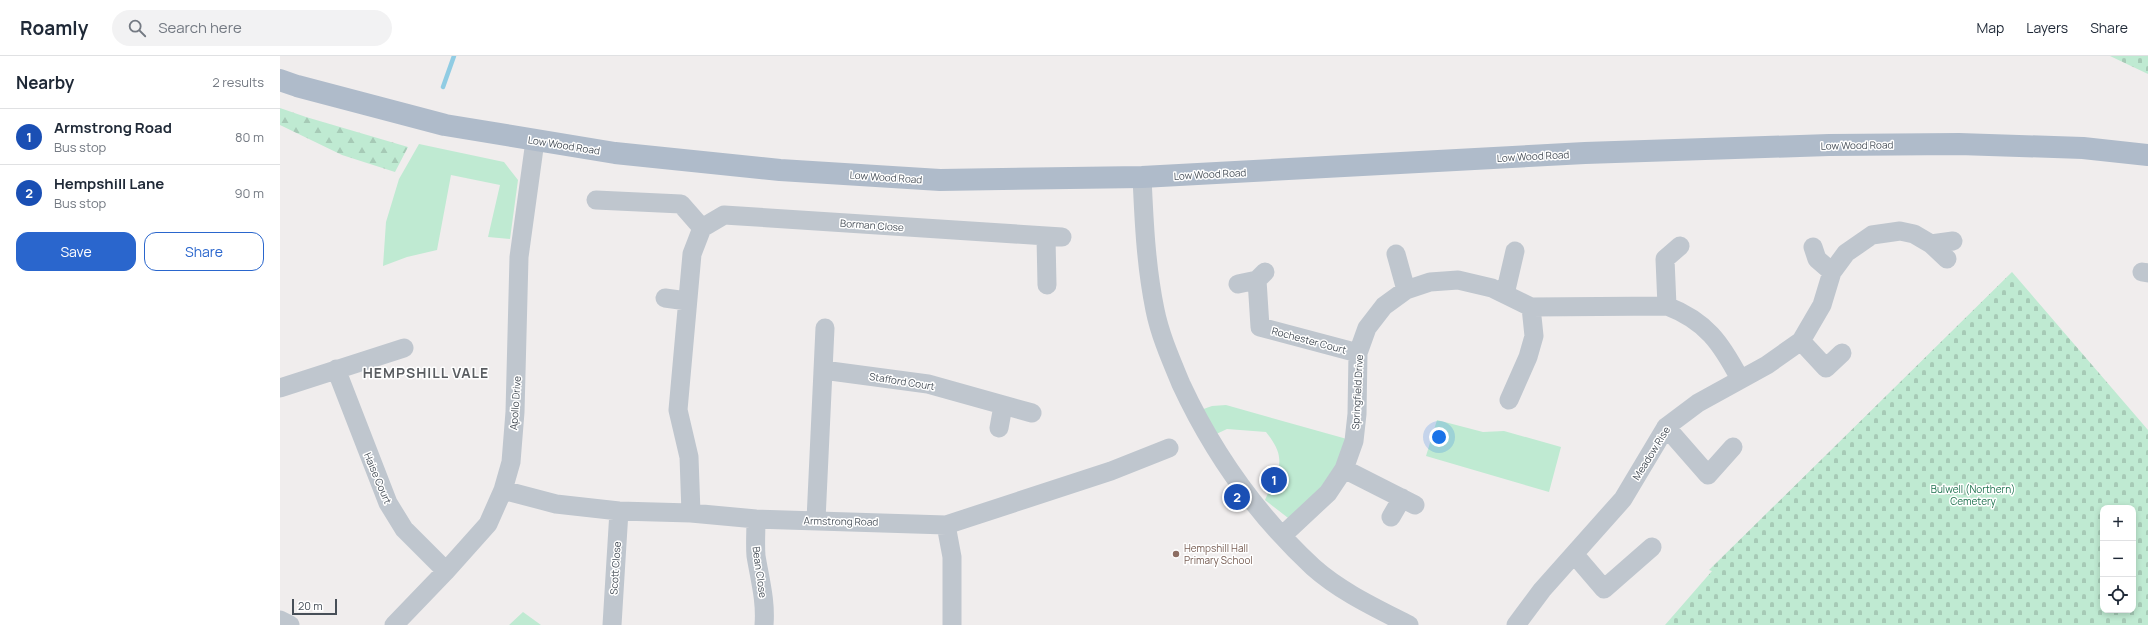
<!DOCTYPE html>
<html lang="en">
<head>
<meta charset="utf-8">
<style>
	:root { --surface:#fff; --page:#f2f2f3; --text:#1f2937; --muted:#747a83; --line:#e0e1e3; --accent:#2a66cd }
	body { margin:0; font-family:Manrope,sans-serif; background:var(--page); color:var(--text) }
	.controls { position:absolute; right:12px; bottom:12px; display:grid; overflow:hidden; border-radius:8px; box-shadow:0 2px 6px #0003 }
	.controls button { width:36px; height:36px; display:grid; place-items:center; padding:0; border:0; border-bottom:1px solid var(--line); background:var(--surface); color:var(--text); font:20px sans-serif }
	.scale { position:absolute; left:12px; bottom:10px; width:45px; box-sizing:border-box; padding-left:4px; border:2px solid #474f58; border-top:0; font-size:11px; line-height:14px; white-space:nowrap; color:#474f58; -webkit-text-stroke:3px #fff; paint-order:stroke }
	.you { position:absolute; left:1159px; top:381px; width:14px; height:14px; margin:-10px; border:3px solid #fff; border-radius:50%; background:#1a73e8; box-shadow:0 0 0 6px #1a73e833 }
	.badge { display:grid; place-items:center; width:26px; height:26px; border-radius:50%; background:var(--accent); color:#fff; font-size:13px; font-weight:700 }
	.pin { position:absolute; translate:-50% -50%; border:2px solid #fff; box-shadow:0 1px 4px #0006 }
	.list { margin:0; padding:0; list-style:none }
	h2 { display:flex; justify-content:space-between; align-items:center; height:52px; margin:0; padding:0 16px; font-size:17px }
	h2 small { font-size:13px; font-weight:400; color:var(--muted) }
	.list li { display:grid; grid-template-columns:26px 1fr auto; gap:12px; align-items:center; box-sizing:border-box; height:56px; padding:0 16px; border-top:1px solid var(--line) }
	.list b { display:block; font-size:15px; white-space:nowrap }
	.list p { margin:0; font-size:13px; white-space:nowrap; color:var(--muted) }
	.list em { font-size:13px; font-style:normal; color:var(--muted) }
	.actions { display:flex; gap:8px; padding:12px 16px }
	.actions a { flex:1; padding:9px 0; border:1px solid var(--accent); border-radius:12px; text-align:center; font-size:14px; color:var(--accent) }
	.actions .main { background:var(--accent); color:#fff }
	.icon { flex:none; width:22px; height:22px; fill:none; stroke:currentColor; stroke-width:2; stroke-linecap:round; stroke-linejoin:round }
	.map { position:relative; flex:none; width:1868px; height:569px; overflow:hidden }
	header { display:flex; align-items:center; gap:24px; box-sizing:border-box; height:56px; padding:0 20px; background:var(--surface); border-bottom:1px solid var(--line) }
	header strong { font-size:19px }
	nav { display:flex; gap:22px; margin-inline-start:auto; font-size:14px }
	.search { width:280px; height:36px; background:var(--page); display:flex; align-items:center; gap:10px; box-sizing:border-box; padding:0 14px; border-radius:22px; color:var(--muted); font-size:15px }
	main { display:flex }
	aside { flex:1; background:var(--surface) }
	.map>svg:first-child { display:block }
</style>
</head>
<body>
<header>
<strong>Roamly</strong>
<div class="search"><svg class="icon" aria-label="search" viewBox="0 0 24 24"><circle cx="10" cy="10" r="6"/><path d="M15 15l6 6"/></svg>Search here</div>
<nav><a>Map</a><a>Layers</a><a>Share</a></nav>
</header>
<main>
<aside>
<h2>Nearby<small>2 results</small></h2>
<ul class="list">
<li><span class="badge" style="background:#1a4fb4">1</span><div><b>Armstrong Road</b><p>Bus stop</p></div><em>80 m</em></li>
<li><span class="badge" style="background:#1a4fb4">2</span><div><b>Hempshill Lane</b><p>Bus stop</p></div><em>90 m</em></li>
</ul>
<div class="actions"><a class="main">Save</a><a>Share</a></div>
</aside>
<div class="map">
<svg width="1868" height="569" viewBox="0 0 1868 569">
	<defs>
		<pattern id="forest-firs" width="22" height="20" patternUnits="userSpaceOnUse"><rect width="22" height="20" fill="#bfead2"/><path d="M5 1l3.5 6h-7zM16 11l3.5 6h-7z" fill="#a6cab6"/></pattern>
		<pattern id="cemetery-stones" width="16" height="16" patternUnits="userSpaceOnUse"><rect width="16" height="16" fill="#bfead2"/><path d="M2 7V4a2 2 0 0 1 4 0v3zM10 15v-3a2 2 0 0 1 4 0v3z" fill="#a6cab6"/></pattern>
	</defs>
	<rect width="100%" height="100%" fill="#f0eded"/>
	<!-- green -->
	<path fill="#bfead2" d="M 139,88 L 224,106 L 238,124 L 230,183 L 208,181 L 220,129 L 171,119 L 157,194 L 127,201 L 103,210 L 106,166 L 119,123 Z
		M 946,349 L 1074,385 L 1064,413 L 1012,465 L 985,444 C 998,415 1009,404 986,376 L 947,373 L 932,380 L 915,356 L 932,350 Z
		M 1157,364 L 1203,376 L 1224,375 L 1281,391 L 1269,436 L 1146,400 Z
		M 243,556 L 261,569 L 229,569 Z"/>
	<!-- forest -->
	<path fill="url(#forest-firs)" d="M 0,52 L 26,61 L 128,91 L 115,116 L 62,99 L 0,69 Z"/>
	<!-- cemetery -->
	<path fill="url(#cemetery-stones)" fill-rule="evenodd" d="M 1830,0 L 1868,0 L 1868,18 Z
		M 1732,216 L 1868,374 L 1868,569 L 1385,569 L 1432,515 L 1429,514 ZM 1823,452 L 1853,452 L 1853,554 L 1823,554 Z"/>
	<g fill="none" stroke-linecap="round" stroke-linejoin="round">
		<!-- stream -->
		<path stroke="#90cce3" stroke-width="4.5" d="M 163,31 L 174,0"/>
		<!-- minor -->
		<path stroke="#bfc6ce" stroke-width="19" d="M 862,121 C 864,166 866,210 875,254 C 880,279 891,304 901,328 C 933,397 977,459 1033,511 C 1061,536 1096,552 1129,569
			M 316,144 L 401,148 L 422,172
			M 766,181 L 767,229
			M 1651,188 L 1673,185
			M 1533,191 L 1537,203 L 1552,216
			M 1116,198 L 1126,234
			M 1862,216 L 1868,217
			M 977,224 L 980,271 L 1078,297
			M 958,228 L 977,224 L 985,216
			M 1225,238 L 1235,195
			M 385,242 L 407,245
			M 1387,250 L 1385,203 L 1400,190
			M 1521,285 L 1546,312 L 1562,297
			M 56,313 L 108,447 L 124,473 L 166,515
			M 543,314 L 648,328 L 752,357
			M 0,332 L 124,292
			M 1229,344 L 1248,301 L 1254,280 L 1251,251
			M 1386,371 L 1428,419 L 1453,391
			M 719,372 L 723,350
			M 1064,413 L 1135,449
			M 223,434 L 276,448 L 339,455 L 411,457 L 476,463 L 666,469 L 831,415 L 889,392
			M 411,457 L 409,401 L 398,354 L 412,198 L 422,172 L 444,159 L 782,181
			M 1111,461 L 1122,442
			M 476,463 C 476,475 475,488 476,500 C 480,524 486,545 484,569
			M 536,464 L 545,272
			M 666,469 L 672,501 L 672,569
			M 1003,479 L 1048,437 L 1064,413 L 1074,385 L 1077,358 L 1078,297 L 1087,272 L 1104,250 L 1126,234 L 1150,226 L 1178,224 L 1212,232 L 1251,251 L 1387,250 C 1426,265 1441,287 1460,323
			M 1294,498 L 1324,533 L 1372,491
			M 0,564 L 10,569
			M 114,569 L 166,515 L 208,468 L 223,434 L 231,406 L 235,356 L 239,201 L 255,85
			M 332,569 L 339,455
			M 1236,569 L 1262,534 L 1343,443 L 1386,371 L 1418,347 L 1487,309 L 1521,285 L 1542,249 L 1552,216 L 1566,197 L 1592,179 L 1620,175 L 1634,178 L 1651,188 L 1667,203"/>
		<!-- major -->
		<path stroke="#afbbca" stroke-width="22" d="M 0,24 L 17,30 L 165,69 L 335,97 L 500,114 L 660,124 L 862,121 L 1305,97 L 1549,89 L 1679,88 L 1803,92 L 1868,99"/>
	</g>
	<!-- markers -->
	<circle fill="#8d6e63" stroke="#fff" stroke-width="1.5" cx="896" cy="498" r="4"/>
	<g text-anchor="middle" stroke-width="3" stroke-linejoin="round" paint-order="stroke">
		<!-- street labels -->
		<g font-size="10" fill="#474f58" stroke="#fff">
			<text transform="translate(284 89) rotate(9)" y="4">Low Wood Road</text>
			<text transform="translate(1577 89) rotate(-1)" y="4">Low Wood Road</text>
			<text transform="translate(1253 100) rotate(-3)" y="4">Low Wood Road</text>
			<text transform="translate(930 118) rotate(-3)" y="4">Low Wood Road</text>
			<text transform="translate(606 121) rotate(4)" y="4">Low Wood Road</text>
			<text transform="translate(592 169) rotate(4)" y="4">Borman Close</text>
			<text transform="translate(1029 284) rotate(15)" y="4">Rochester Court</text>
			<text transform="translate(622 325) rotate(9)" y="4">Stafford Court</text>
			<text transform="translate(1077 336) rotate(-87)" y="4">Springfield Drive</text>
			<text transform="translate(235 347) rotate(-86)" y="4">Apollo Drive</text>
			<text transform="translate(1371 397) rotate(-58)" y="4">Meadow Rise</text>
			<text transform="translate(98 422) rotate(67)" y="4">Haise Court</text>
			<text transform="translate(561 465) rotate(1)" y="4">Armstrong Road</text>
			<text transform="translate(335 512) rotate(-86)" y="4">Scott Close</text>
			<text transform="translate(480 516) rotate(82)" y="4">Bean Close</text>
		</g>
		<!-- park labels -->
		<g font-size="10" fill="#1f724f" stroke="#fff">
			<text x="1693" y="437">Bulwell (Northern)<tspan x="1693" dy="12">Cemetery</tspan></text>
		</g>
		<!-- education labels -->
		<g font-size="10" fill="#785e54" stroke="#fff" text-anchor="start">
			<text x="904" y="496">Hempshill Hall<tspan x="904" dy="12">Primary School</tspan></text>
		</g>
		<!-- district labels -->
		<g font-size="14" font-weight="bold" letter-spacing="1" fill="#5a5d61" stroke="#fff">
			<text x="146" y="322">HEMPSHILL VALE</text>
		</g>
	</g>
</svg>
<div class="controls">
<button>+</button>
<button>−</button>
<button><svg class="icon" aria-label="locate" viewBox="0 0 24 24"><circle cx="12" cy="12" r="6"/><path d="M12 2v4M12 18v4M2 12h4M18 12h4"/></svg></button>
</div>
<div class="scale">20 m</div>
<div class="you"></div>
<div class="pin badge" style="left:994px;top:424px;background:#1a4fb4">1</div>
<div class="pin badge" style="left:957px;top:441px;background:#1a4fb4">2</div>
</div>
</main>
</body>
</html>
